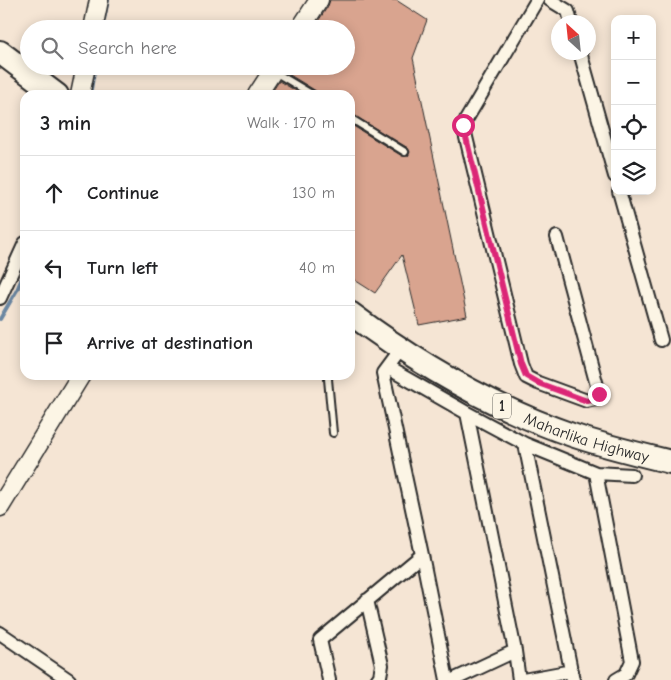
<!DOCTYPE html>
<html lang="en">
<head>
<meta charset="utf-8">
<style>
	:root { --surface:#fff; --page:#f6f6f6; --text:#202124; --muted:#757577; --line:#e0e0e0 }
	body { margin:0; font-family:"Comic Neue",sans-serif; background:var(--page); color:var(--text) }
	.controls { position:absolute; right:15px; top:15px; display:grid; overflow:hidden; border-radius:10px; box-shadow:0 2px 12px #0003 }
	.controls button { width:45px; height:45px; display:grid; place-items:center; padding:0; border:0; border-bottom:1px solid var(--line); background:var(--surface); color:var(--text); font:25px sans-serif }
	.compass { position:absolute; left:551px; top:15px; width:45px; height:45px; border-radius:50%; background:var(--surface); box-shadow:0 2px 12px #0003; rotate:333deg }
	.stop { position:absolute; width:15px; height:15px; margin:-11px; border:4px solid #db2777; border-radius:50%; background:#fff }
	.stop.end { background:#db2777; border-color:#fff; box-shadow:0 1px 5px #0008 }
	.list { margin:0; padding:0; list-style:none }
	h2 { display:flex; justify-content:space-between; align-items:center; height:65px; margin:0; padding:0 20px; font-size:21px }
	h2 small { font-size:16px; font-weight:400; color:var(--muted) }
	.list li { display:grid; grid-template-columns:32px 1fr auto; gap:15px; align-items:center; box-sizing:border-box; height:75px; padding:0 20px; border-top:1px solid var(--line) }
	.list b { display:block; font-size:19px; white-space:nowrap }
	.list em { font-size:16px; font-style:normal; color:var(--muted) }
	.icon { flex:none; width:28px; height:28px; fill:none; stroke:currentColor; stroke-width:2; stroke-linecap:round; stroke-linejoin:round }
	.map { position:relative; flex:none; width:671px; height:680px; overflow:hidden }
	.search { position:absolute; background:var(--surface); box-shadow:0 2px 12px #0003; left:20px; top:20px; width:335px; height:55px; display:flex; align-items:center; gap:12px; box-sizing:border-box; padding:0 18px; border-radius:28px; color:var(--muted); font-size:19px }
	.panel { position:absolute; background:var(--surface); box-shadow:0 2px 12px #0003; left:20px; top:90px; width:335px; height:290px; border-radius:15px }
	.map>svg:first-child { display:block }
</style>
</head>
<body>
<div class="map">
<svg width="671" height="680" viewBox="0 0 671 680">
	<rect width="100%" height="100%" fill="#f5e5d4"/>
	<filter id="ink" filterUnits="userSpaceOnUse"><feTurbulence type="fractalNoise" baseFrequency=".02" numOctaves="2"/><feDisplacementMap in="SourceGraphic" scale="10" xChannelSelector="R" yChannelSelector="G"/><feConvolveMatrix kernelMatrix="1 2 1 2 8 2 1 2 1" color-interpolation-filters="sRGB"/></filter>
	<g filter="url(#ink)">
		<g fill="none" stroke-linecap="round" stroke-linejoin="round">
			<!-- stream -->
			<path stroke="#6a86a1" stroke-width="4" d="M 102,29 L 108,0
				M 90,95 L 95,66
				M 0,319 L 17,290 L 25,271"/>
		</g>
		<!-- building -->
		<path fill="#d9a48f" stroke="#2b2b2b" d="M 330,0 L 396,0 L 427,20 L 413,58 L 467,316 L 419,325 L 402,255 L 375,293 L 350,277 L 350,124 L 402,156 L 408,156 L 410,152 L 408,148 L 350,113 L 350,95 L 318,95 L 316,91 L 285,72 L 287,66 L 346,66 L 346,29 L 313,29 L 328,6 Z
			M 279,81 L 303,95 L 270,95 Z"/>
		<g fill="none" stroke-linecap="round" stroke-linejoin="round">
			<!-- lane casing -->
			<g stroke="#2b2b2b" stroke-width="10">
				<path id="lane" d="M 273,71 L 313,95
					M 350,118 L 405,152
					M 329,375 L 328,379 L 333,433"/>
			</g>
			<!-- street casing -->
			<g stroke="#2b2b2b" stroke-width="16">
				<path id="street" d="M 537,0 L 463,125 L 521,364 L 526,377 L 538,383 L 587,401 L 596,399 L 599,393 L 557,237
					M 550,0 L 568,11 L 571,22
					M 580,52 L 615,176
					M 619,191 L 661,340
					M 0,298 L 25,243
					M 388,368 L 467,413 L 515,651 L 519,680
					M 467,413 L 525,444 L 573,680
					M 525,444 L 596,473 L 632,475
					M 596,473 L 632,661 L 626,674 L 616,680
					M 422,555 L 447,680
					M 367,600 L 382,665 L 380,676 L 377,680
					M 0,633 L 69,680
					M 329,680 L 320,640 L 422,555 L 383,373 L 400,350
					M 453,680 L 515,651
					M 523,680 L 572,671"/>
			</g>
			<!-- secondary casing -->
			<g stroke="#2b2b2b" stroke-width="21">
				<path id="secondary" d="M 93,29 L 99,0
					M 300,29 L 319,0
					M 80,95 L 86,66
					M 257,95 L 276,66
					M 0,507 L 81,375"/>
			</g>
			<!-- highway casing -->
			<g stroke="#2b2b2b" stroke-width="26">
				<g id="highway">
					<path d="M 0,52 L 57,95"/>
					<path id="s1" d="M 350,313 C 418,364 491,407 572,435 C 604,446 638,454 671,462"/>
				</g>
			</g>
			<!-- lane -->
			<use href="#lane" stroke="#fcf5e5" stroke-width="6"/>
			<!-- street -->
			<use href="#street" stroke="#fcf5e5" stroke-width="12"/>
			<!-- secondary -->
			<use href="#secondary" stroke="#fcf5e5" stroke-width="18"/>
			<!-- highway -->
			<use href="#highway" stroke="#fcf5e5" stroke-width="22"/>
		</g>
	</g>
	<g fill="none" stroke-linecap="round" stroke-linejoin="round" filter="url(#ink)">
		<!-- route -->
		<path stroke="#db2777" stroke-width="6" d="M 463,125 L 521,364 L 526,376 L 538,383 L 587,401 L 596,399 L 599,394"/>
	</g>
	<g text-anchor="middle" stroke-width="4" stroke-linejoin="round" paint-order="stroke">
		<!-- shield labels -->
		<rect fill="#fcf5e5" stroke="#6a6863" stroke-width="1" x="493" y="393.5" width="18" height="25" rx="4"/>
		<g font-size="15" font-weight="bold" fill="#2b2b2b">
			<text x="502" y="411">1</text>
		</g>
		<!-- street labels -->
		<g font-size="16" fill="#2b2b2b" stroke="#fcf5e5">
			<text dy="6" stroke="none"><textPath href="#s1" startOffset="269">Maharlika Highway</textPath></text>
		</g>
	</g>
</svg>
<div class="controls">
<button>+</button>
<button>−</button>
<button><svg class="icon" aria-label="locate" viewBox="0 0 24 24"><circle cx="12" cy="12" r="6"/><path d="M12 2v4M12 18v4M2 12h4M18 12h4"/></svg></button>
<button><svg class="icon" aria-label="layers" viewBox="0 0 24 24"><path d="M12 4l9 5-9 5-9-5zM3 14l9 5 9-5"/></svg></button>
</div>
<svg class="compass" viewBox="-18 -18 36 36"><path d="M0-13l5 13h-10z" fill="#e53935"/><path d="M0 13l5-13h-10z" fill="#757577"/></svg>
<div class="stop" style="left:463px;top:125px"></div>
<div class="stop end" style="left:599px;top:394px"></div>
<div class="search"><svg class="icon" aria-label="search" viewBox="0 0 24 24"><circle cx="10" cy="10" r="6"/><path d="M15 15l6 6"/></svg>Search here</div>
<section class="panel">
<h2>3 min<small>Walk · 170 m</small></h2>
<ul class="list">
<li><svg class="icon" aria-label="ahead" viewBox="0 0 24 24"><path d="M12 20V5M6 11l6-6 6 6"/></svg><div><b>Continue</b></div><em>130 m</em></li>
<li><svg class="icon" aria-label="left" viewBox="0 0 24 24"><path d="M17 20v-9H6M10 6l-5 5 5 5"/></svg><div><b>Turn left</b></div><em>40 m</em></li>
<li><svg class="icon" aria-label="arrive" viewBox="0 0 24 24"><path d="M6 21V4h12l-3 4 3 4H6"/></svg><div><b>Arrive at destination</b></div></li>
</ul>
</section>
</div>
</body>
</html>
